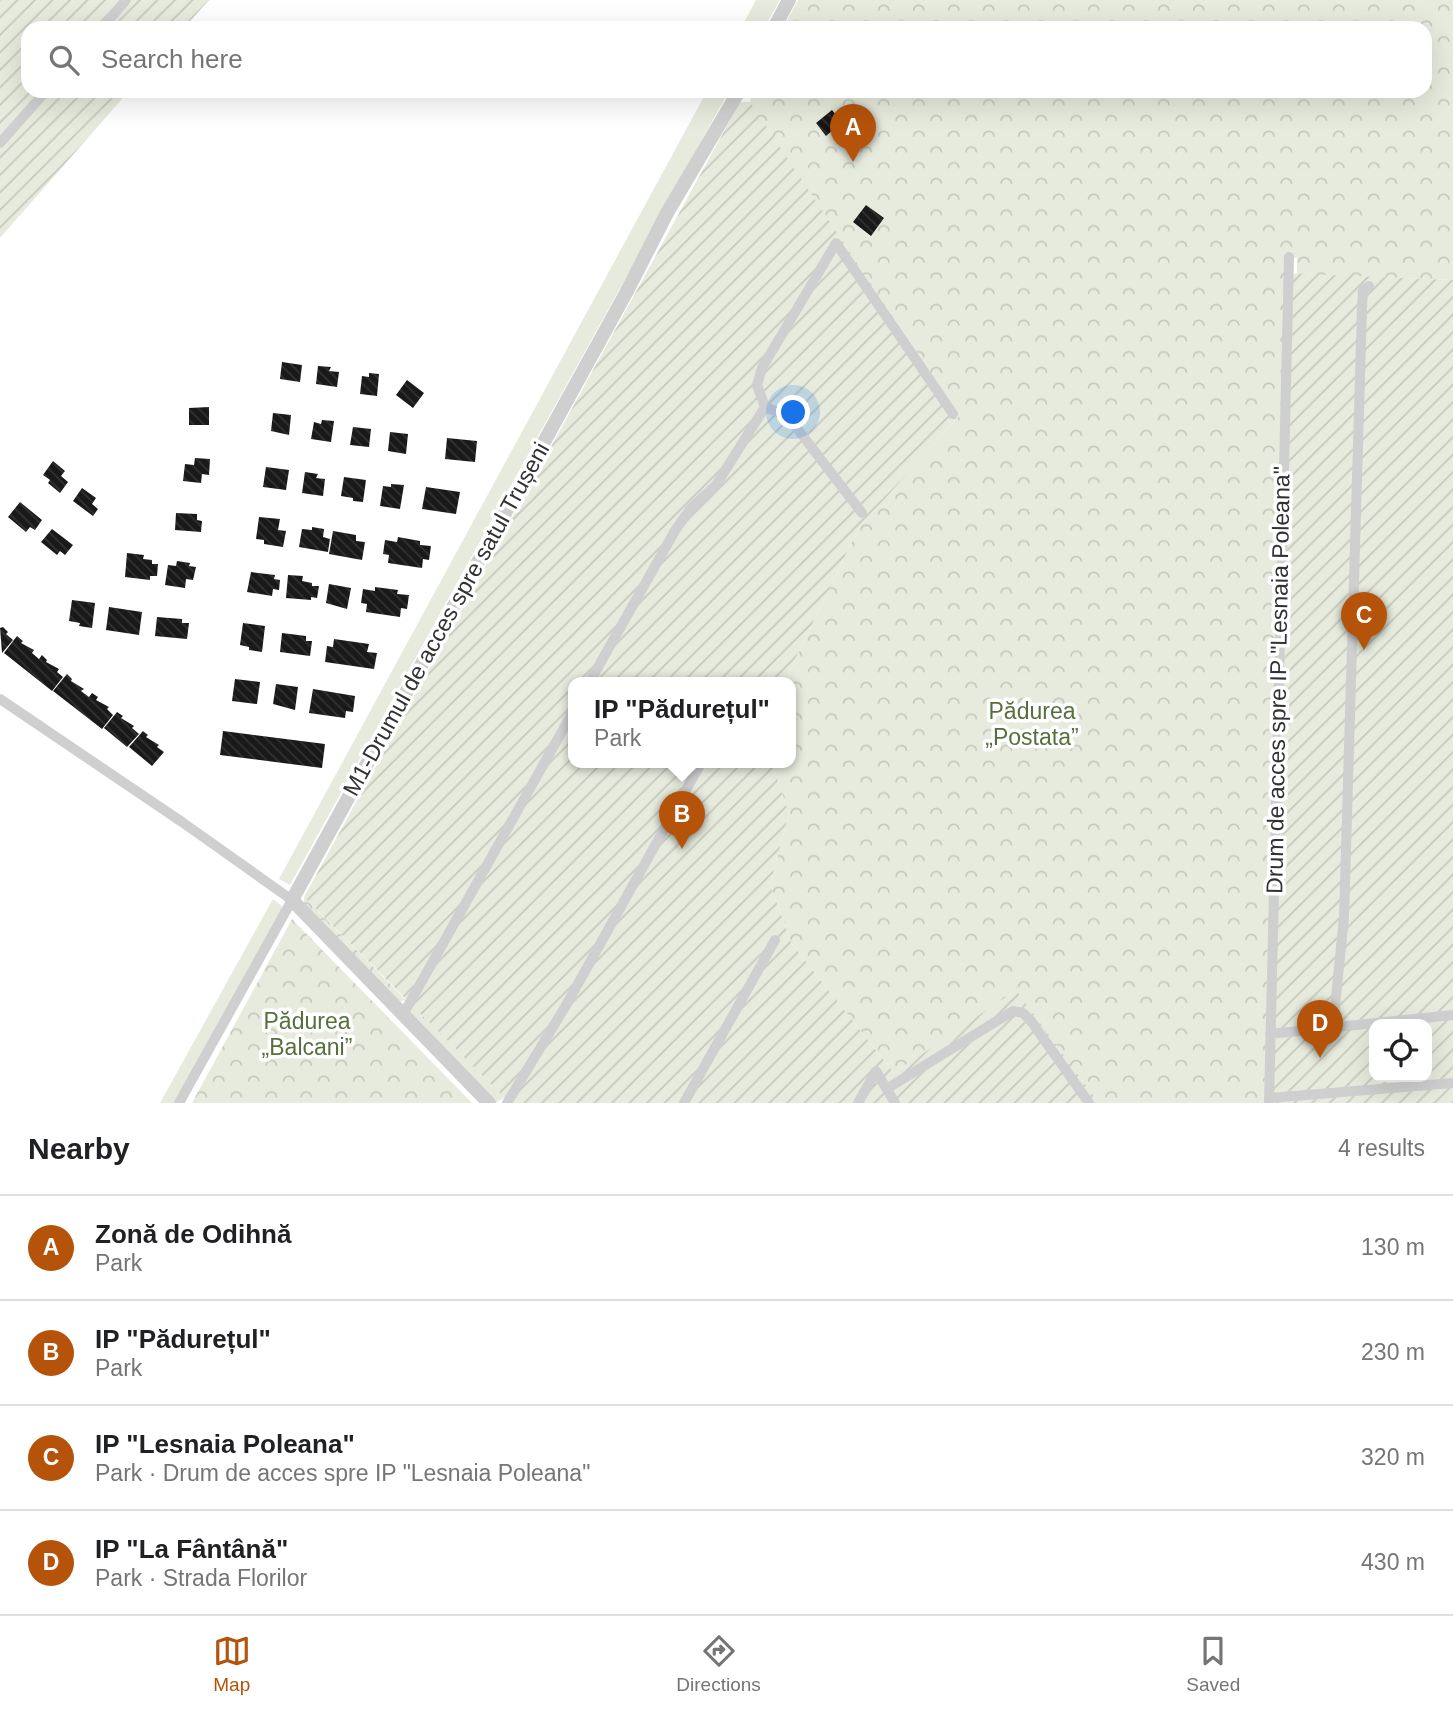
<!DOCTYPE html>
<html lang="en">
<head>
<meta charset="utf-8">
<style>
	:root { --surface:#fff; --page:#f2f2f2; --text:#202124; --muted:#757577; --line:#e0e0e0; --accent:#b45309 }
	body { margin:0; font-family:Helvetica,sans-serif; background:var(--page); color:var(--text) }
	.controls { position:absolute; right:21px; bottom:21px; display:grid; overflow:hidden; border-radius:14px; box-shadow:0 7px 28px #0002 }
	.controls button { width:63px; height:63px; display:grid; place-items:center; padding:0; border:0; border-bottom:2px solid var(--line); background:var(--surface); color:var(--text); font:35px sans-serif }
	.you { position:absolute; left:794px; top:413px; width:24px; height:24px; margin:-18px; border:5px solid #fff; border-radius:50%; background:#1a73e8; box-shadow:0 0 0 10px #1a73e833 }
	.badge { display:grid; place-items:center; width:46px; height:46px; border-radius:50%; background:var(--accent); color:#fff; font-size:23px; font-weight:700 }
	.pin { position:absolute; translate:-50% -58px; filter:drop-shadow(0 2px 4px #0008) }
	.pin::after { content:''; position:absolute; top:37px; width:24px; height:21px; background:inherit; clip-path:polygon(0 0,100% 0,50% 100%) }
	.popup { position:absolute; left:568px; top:677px; width:228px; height:91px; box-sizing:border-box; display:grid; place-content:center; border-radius:14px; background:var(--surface); filter:drop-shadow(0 2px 5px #0005); font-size:23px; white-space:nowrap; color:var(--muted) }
	.popup b { font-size:26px; color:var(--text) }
	.popup::after { content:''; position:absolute; left:50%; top:100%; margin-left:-14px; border:14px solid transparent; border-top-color:var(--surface) }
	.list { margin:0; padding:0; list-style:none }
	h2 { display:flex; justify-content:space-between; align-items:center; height:91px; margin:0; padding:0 28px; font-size:30px }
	h2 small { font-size:23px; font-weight:400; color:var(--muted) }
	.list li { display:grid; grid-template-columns:46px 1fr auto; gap:21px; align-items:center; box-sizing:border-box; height:105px; padding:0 28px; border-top:2px solid var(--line) }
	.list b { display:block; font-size:26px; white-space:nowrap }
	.list p { margin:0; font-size:23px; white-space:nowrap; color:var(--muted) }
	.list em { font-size:23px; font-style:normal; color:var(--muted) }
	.icon { flex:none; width:38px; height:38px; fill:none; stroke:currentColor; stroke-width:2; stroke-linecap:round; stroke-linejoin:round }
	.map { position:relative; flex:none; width:1453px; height:1103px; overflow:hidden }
	.search { position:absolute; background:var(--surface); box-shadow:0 7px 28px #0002; left:21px; right:21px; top:21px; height:77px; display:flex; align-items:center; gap:18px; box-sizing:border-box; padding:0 24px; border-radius:21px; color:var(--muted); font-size:26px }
	.sheet { height:511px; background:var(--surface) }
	nav { display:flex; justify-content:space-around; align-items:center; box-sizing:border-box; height:98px; border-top:2px solid var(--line); background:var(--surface); font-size:19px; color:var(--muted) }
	nav a { display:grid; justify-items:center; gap:4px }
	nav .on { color:var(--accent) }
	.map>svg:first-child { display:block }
</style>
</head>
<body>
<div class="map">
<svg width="1453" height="1103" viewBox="0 0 1453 1103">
	<defs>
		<pattern id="forest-crowns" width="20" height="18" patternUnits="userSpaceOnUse" patternTransform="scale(1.75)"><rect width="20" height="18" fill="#e6ebdd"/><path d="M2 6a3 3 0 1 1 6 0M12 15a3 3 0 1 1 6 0" fill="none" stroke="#c6cabe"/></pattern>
		<pattern id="garden-furrows" width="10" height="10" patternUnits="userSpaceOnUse" patternTransform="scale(1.75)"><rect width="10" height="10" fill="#e6ebdd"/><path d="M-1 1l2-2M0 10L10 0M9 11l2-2" fill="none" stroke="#c6cabe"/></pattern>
		<pattern id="building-back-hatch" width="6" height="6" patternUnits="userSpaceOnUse" patternTransform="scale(1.75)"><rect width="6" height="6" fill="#191919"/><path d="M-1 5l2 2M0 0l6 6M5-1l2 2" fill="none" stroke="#323232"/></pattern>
	</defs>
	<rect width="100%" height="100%" fill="#fff"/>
	<!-- grass -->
	<path fill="#e6ebdd" d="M 756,0 L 780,0 L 764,28 L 741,28 Z
		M 707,91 L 729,91 L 290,885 L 279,879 Z
		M 273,899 L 283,907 L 174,1103 L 160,1103 Z"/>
	<!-- forest -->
	<path fill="url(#forest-crowns)" d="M 798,0 L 1453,0 L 1453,280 L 1297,274 L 1297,258 L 1285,257 L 1265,1103 L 1099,1103 L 1016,991 L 894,1073 L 792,944 L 770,884 L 789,814 L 772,763 L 790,763 L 790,683 L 787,683 L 791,668 L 858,529 L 959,416 L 750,103 L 752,91 L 1425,91 L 1425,28 L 783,28 Z
		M 304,897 L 406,1000 L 399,1002 L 304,905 Z
		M 292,919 L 472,1103 L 192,1103 Z
		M 412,1005 L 505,1097 L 496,1103 L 411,1013 Z"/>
	<!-- garden -->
	<path fill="url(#garden-furrows)" fill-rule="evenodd" d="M 0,0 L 209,0 L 184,28 L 28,28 L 28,91 L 129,91 L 0,238 Z
		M 740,102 L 750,102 L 959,416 L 858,529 L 791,668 L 787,683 L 574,683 L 574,763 L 772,763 L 789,814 L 770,884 L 792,944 L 894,1073 L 1016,990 L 1099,1103 L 510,1103 L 304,897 Z
		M 1284,273 L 1453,280 L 1453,1103 L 1265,1103 ZM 1374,1024 L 1427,1024 L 1427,1077 L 1374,1077 Z"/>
	<!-- building -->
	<path fill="url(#building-back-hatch)" d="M 832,110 L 842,122 L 826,136 L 816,123 Z
		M 866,205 L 884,218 L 871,236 L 853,222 Z
		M 282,362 L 302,365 L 300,382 L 280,379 Z
		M 318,366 L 331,367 L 329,371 L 339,372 L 337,387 L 316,384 Z
		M 369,373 L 379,374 L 377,396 L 360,394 L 362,376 L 369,377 Z
		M 407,380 L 424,393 L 413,408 L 396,395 Z
		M 209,407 L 209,425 L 189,425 L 189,408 Z
		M 273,413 L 291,415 L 289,435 L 271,431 Z
		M 322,420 L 334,421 L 331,442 L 311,439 L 314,422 L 321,424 Z
		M 353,427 L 371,429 L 369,447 L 350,445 Z
		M 390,432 L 408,434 L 406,454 L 388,451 Z
		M 447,438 L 477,441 L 475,462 L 445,459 Z
		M 195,458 L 210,459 L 209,475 L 202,474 L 201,483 L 183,481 L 185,464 L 194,465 Z
		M 53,461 L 65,471 L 61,476 L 68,482 L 60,493 L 48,483 L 50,480 L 43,475 Z
		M 266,467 L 289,470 L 286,490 L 263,487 Z
		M 305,472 L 318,474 L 316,478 L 325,479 L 323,496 L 302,493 Z
		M 344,477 L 366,480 L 363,502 L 353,501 L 353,498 L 341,496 Z
		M 391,484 L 404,485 L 400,509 L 380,506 L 383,486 L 391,487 Z
		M 426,487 L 460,492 L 456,514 L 422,509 Z
		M 82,488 L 96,498 L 92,504 L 98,509 L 93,516 L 73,501 Z
		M 20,502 L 42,520 L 35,530 L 30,527 L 26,532 L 8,517 Z
		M 176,513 L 197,514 L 197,520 L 202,521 L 201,532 L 175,530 Z
		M 259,517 L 280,519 L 278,530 L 286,531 L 283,547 L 264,544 L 264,540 L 256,539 Z
		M 312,527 L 324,529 L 323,537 L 330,539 L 328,552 L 299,547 L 302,529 L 312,530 Z
		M 52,529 L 73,545 L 65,555 L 60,551 L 57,555 L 41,542 Z
		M 333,531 L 356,535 L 356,541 L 365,542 L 362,560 L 329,554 Z
		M 398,537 L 420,541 L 420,545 L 431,546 L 429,560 L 423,559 L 422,568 L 388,563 L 389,555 L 383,554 L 385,540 L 397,542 Z
		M 127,553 L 144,555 L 143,559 L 152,560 L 152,564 L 158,564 L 157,576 L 150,576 L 150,580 L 125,577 Z
		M 177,561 L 190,563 L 189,566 L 196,567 L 193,580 L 186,579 L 185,588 L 165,585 L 168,565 L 176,566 Z
		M 251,572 L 275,575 L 274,579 L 280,580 L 279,590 L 273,589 L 272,596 L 247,592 Z
		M 288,575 L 303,576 L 302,581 L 312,583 L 312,586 L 319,586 L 317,598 L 311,597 L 311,600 L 286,598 Z
		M 329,584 L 351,588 L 347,609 L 326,603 Z
		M 375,587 L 398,590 L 397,594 L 409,595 L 407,609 L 401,608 L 400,617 L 366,612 L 367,604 L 361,603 L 363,589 L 375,591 Z
		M 72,600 L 95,603 L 92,628 L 79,626 L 80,623 L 69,621 Z
		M 109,607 L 142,612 L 139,635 L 106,630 Z
		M 157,617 L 182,619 L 182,623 L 189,623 L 187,639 L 155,636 Z
		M 243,623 L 265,626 L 262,652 L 249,650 L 249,647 L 240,645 Z
		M 3,627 L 8,632 L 6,634 L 13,640 L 2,653 L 0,628 Z
		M 282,633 L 306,636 L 306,641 L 312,641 L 310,656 L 280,652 Z
		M 17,636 L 23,641 L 21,643 L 34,650 L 32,653 L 39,659 L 42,655 L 47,660 L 46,662 L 59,669 L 57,672 L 63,677 L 52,691 L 4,653 Z
		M 334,639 L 369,644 L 367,652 L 377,653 L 374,669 L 325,662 L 327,646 L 333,647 Z
		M 67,674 L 72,679 L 71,681 L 84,689 L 81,691 L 89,697 L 92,693 L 98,697 L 96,700 L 109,707 L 107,709 L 113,715 L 102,729 L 53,691 Z
		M 235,679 L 260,682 L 257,704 L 232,701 Z
		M 276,684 L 298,687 L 295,710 L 273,704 Z
		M 313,689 L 355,696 L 353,712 L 346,711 L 345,718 L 309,713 Z
		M 117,712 L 123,716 L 121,718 L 134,726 L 132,728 L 139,734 L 127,747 L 104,728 Z
		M 143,731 L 148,735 L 146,737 L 159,745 L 157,747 L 164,752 L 152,766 L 129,747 Z
		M 223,731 L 325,744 L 322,768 L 220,755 Z"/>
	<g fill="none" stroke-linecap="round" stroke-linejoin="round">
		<!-- minor -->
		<path stroke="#cfcfcf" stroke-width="10" d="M 102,28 L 126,0
			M 0,143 L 46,91
			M 765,407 L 781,413 L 793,423 L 862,513
			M 589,683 L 676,529 L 691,508 L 716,485 L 765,407 L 757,385 L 762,368 L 836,243 L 953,414
			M 0,699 L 182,822 L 292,900 L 179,1103
			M 404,1013 L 574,710
			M 1333,1027 L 1344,917 L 1362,309 L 1363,290 L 1369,286
			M 1270,1034 L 1453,1015
			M 888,1088 L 1013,1011 L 1023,1013 L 1031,1021 L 1089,1103
			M 1269,1098 L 1453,1083
			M 507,1103 L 565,1007 L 701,763
			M 684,1103 L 775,940
			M 858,1103 L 876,1071 L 895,1103
			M 1269,1103 L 1289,257"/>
		<!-- tertiary -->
		<path stroke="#cfcfcf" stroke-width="14" d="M 774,28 L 789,0
			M 489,1103 L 292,900 L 626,293 L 667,213 L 739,91"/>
	</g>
	<g text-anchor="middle" stroke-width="7" stroke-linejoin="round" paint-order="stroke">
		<!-- street labels -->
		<g font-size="23" fill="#323232" stroke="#fff">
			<text transform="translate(446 619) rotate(-61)" y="8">M1-Drumul de acces spre satul Trușeni</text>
			<text transform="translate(1278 680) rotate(-89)" y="8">Drum de acces spre IP "Lesnaia Poleana"</text>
		</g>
		<!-- park labels -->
		<g font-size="23" fill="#576f3d" stroke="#fff">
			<text x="1032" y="719">Pădurea<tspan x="1032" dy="26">„Postata”</tspan></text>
			<text x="307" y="1029">Pădurea<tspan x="307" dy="26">„Balcani”</tspan></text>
		</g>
	</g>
</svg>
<div class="controls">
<button><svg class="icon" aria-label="locate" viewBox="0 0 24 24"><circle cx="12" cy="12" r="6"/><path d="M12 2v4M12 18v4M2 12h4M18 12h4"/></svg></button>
</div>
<div class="you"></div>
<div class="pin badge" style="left:853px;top:162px">A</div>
<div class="pin badge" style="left:682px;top:849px">B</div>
<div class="popup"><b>IP &quot;Pădurețul&quot;</b>Park</div>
<div class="pin badge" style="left:1364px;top:650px">C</div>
<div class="pin badge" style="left:1320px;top:1058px">D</div>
<div class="search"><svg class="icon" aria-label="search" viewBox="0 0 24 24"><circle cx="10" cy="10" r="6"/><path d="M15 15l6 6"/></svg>Search here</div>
</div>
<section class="sheet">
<h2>Nearby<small>4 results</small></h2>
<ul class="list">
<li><span class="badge">A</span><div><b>Zonă de Odihnă</b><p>Park</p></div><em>130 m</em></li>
<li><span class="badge">B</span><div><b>IP &quot;Pădurețul&quot;</b><p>Park</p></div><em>230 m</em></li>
<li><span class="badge">C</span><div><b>IP &quot;Lesnaia Poleana&quot;</b><p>Park · Drum de acces spre IP &quot;Lesnaia Poleana&quot;</p></div><em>320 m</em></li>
<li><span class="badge">D</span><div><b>IP &quot;La Fântână&quot;</b><p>Park · Strada Florilor</p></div><em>430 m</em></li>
</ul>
</section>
<nav>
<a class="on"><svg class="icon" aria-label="map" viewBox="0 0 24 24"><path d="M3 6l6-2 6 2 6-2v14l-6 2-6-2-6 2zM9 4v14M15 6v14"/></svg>Map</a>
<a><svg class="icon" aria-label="directions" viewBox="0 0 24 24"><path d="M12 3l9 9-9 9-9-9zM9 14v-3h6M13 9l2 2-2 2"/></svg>Directions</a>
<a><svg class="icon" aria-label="saved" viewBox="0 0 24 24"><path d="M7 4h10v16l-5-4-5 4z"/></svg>Saved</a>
</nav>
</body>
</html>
